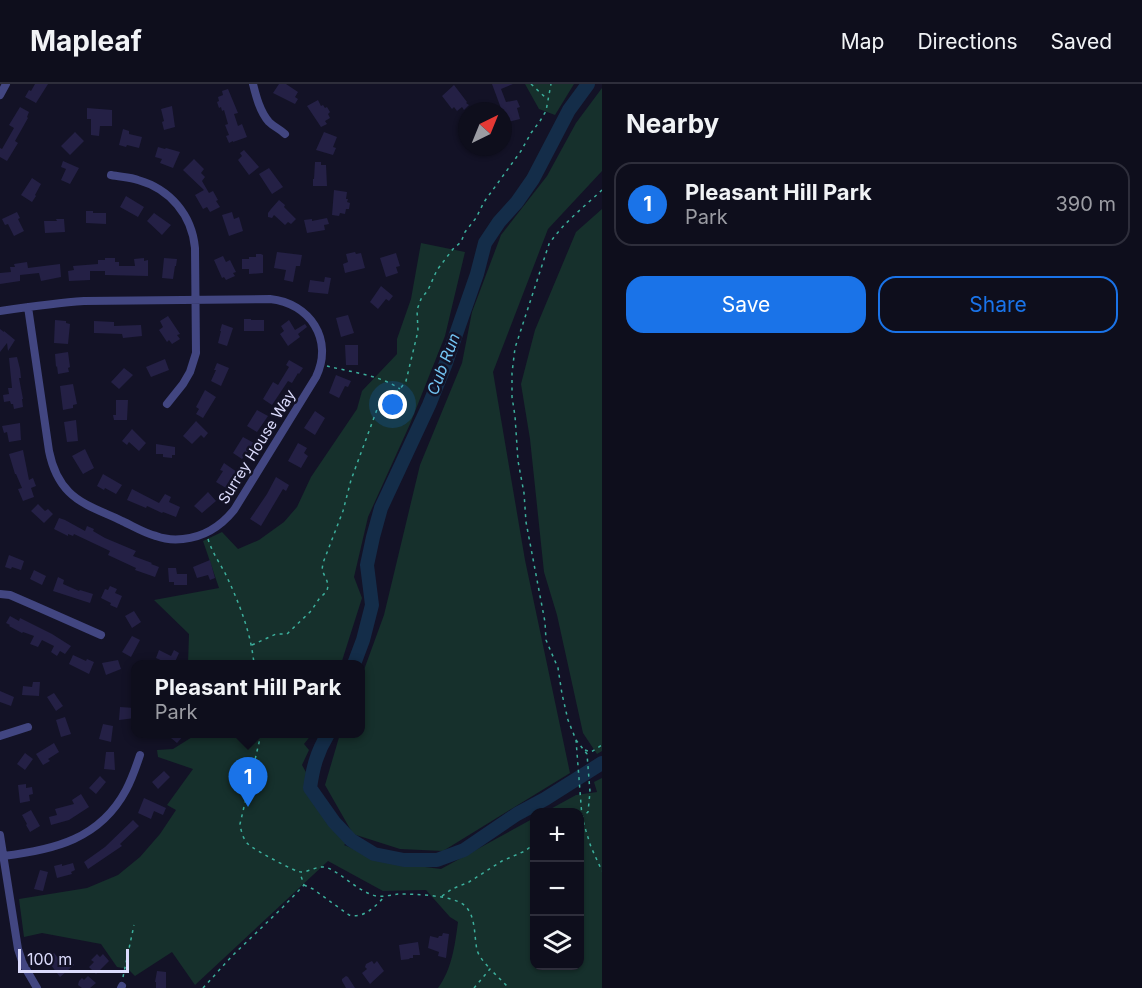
<!DOCTYPE html>
<html lang="en">
<head>
<meta charset="utf-8">
<style>
	:root { --surface:#0e0e1c; --page:#171725; --text:#f1f3f6; --muted:#9b9ca3; --line:#2e2e3b; --accent:#1a73e8 }
	body { margin:0; font-family:Inter,sans-serif; background:var(--page); color:var(--text) }
	.controls { position:absolute; right:18px; bottom:18px; display:grid; overflow:hidden; border-radius:12px; box-shadow:0 2px 4px #0004 }
	.controls button { width:54px; height:54px; display:grid; place-items:center; padding:0; border:0; border-bottom:2px solid var(--line); background:var(--surface); color:var(--text); font:30px sans-serif }
	.compass { position:absolute; left:458px; top:18px; width:54px; height:54px; border-radius:50%; background:var(--surface); box-shadow:0 2px 4px #0004; rotate:43deg }
	.scale { position:absolute; left:18px; bottom:15px; width:111px; box-sizing:border-box; padding-left:6px; border:3px solid #dbdbfc; border-top:0; font-size:16px; line-height:21px; white-space:nowrap; color:#dbdbfc; -webkit-text-stroke:4px #131226; paint-order:stroke }
	.you { position:absolute; left:393px; top:321px; width:21px; height:21px; margin:-15px; border:4px solid #fff; border-radius:50%; background:#1a73e8; box-shadow:0 0 0 9px #1a73e833 }
	.badge { display:grid; place-items:center; width:39px; height:39px; border-radius:50%; background:var(--accent); color:#fff; font-size:20px; font-weight:700 }
	.pin { position:absolute; translate:-50% -50px; filter:drop-shadow(0 2px 3px #0008) }
	.pin::after { content:''; position:absolute; top:32px; width:21px; height:18px; background:inherit; clip-path:polygon(0 0,100% 0,50% 100%) }
	.popup { position:absolute; left:131px; top:576px; width:234px; height:78px; box-sizing:border-box; display:grid; place-content:center; border-radius:12px; background:var(--surface); filter:drop-shadow(0 2px 4px #0005); font-size:20px; white-space:nowrap; color:var(--muted) }
	.popup b { font-size:22px; color:var(--text) }
	.popup::after { content:''; position:absolute; left:50%; top:100%; margin-left:-12px; border:12px solid transparent; border-top-color:var(--surface) }
	.list { margin:0; padding:0; list-style:none }
	h2 { display:flex; justify-content:space-between; align-items:center; height:78px; margin:0; padding:0 24px; font-size:26px }
	h2 small { font-size:20px; font-weight:400; color:var(--muted) }
	.list li { display:grid; grid-template-columns:39px 1fr auto; gap:18px; align-items:center; box-sizing:border-box; height:84px; margin:0 12px 12px; padding:0 12px; border:2px solid var(--line); border-radius:18px }
	.list b { display:block; font-size:22px; white-space:nowrap }
	.list p { margin:0; font-size:20px; white-space:nowrap; color:var(--muted) }
	.list em { font-size:20px; font-style:normal; color:var(--muted) }
	.actions { display:flex; gap:12px; padding:18px 24px }
	.actions a { flex:1; padding:14px 0; border:2px solid var(--accent); border-radius:18px; text-align:center; font-size:21px; color:var(--accent) }
	.actions .main { background:var(--accent); color:#fff }
	.icon { flex:none; width:33px; height:33px; fill:none; stroke:currentColor; stroke-width:2; stroke-linecap:round; stroke-linejoin:round }
	.map { position:relative; flex:none; width:602px; height:904px; overflow:hidden }
	header { display:flex; align-items:center; gap:36px; box-sizing:border-box; height:84px; padding:0 30px; background:var(--surface); border-bottom:2px solid var(--line) }
	header strong { font-size:28px }
	nav { display:flex; gap:33px; margin-inline-start:auto; font-size:21px }
	main { display:flex }
	aside { flex:1; background:var(--surface) }
	.map>svg:first-child { display:block }
</style>
</head>
<body>
<header>
<strong>Mapleaf</strong>
<nav><a>Map</a><a>Directions</a><a>Saved</a></nav>
</header>
<main>
<div class="map">
<svg width="602" height="904" viewBox="0 0 602 904">
	<rect width="100%" height="100%" fill="#131226"/>
	<!-- green -->
	<path fill="#16302c" d="M 525,0 L 574,0 L 555,31 L 539,25 Z
		M 602,4 L 602,87 L 548,145 L 493,288 L 525,476 L 570,689 L 443,767 L 400,765 L 353,750 L 325,701 L 340,650 L 360,650 L 361,594 L 384,531 L 420,381 L 462,279 L 472,228 L 501,151 L 547,92 L 576,39 Z
		M 602,125 L 602,667 L 597,670 L 583,649 L 557,531 L 544,488 L 530,355 L 521,300 L 535,246 L 576,148 Z
		M 421,159 L 465,168 L 445,252 L 410,340 L 368,433 L 354,493 L 362,514 L 341,580 L 188,580 L 189,550 L 154,516 L 219,504 L 203,457 L 222,448 L 238,465 L 259,456 L 284,438 L 297,423 L 311,393 L 357,325 L 362,307 L 397,270 L 397,255 L 411,215 Z
		M 197,650 L 312,650 L 304,660 L 309,666 L 302,681 L 341,752 L 349,756 L 344,761 L 386,778 L 441,785 L 534,734 L 534,882 L 580,882 L 580,728 L 545,728 L 576,711 L 597,708 L 594,698 L 602,694 L 602,904 L 438,904 C 452,885 455,861 458,838 L 450,833 L 426,806 L 383,807 L 328,777 L 195,901 L 172,868 L 135,892 L 128,885 L 117,883 L 101,860 L 42,849 L 24,853 L 19,815 L 87,804 L 118,791 L 140,773 L 160,750 L 176,726 L 167,721 L 193,685 L 158,673 L 157,666 L 173,665 Z"/>
	<g fill="none" stroke-linecap="round" stroke-linejoin="round">
		<!-- river -->
		<path stroke="#142d49" stroke-width="14" d="M 354,580 L 363,556 L 372,521 L 367,481 L 373,453 L 381,424 L 429,321 L 446,279 L 477,190 L 485,159 L 499,138 L 517,118 L 533,95 L 569,26 L 588,0
			M 328,650 C 317,668 313,683 310,704 L 334,738 L 351,756 L 374,770 L 404,776 L 437,776 L 464,766 L 517,730 L 545,715 L 602,679"/>
	</g>
	<!-- building -->
	<path fill="#242045" d="M 35,0 L 48,0 L 36,19 L 25,13 L 29,6 L 31,7 Z
		M 279,0 L 286,0 L 298,8 L 295,13 L 298,15 L 295,20 L 273,9 Z
		M 492,0 L 513,0 L 501,5 L 506,18 L 517,16 L 520,23 L 517,24 L 520,35 L 508,38 L 506,31 L 504,31 L 502,27 Z
		M 454,1 L 467,18 L 466,19 L 469,21 L 464,26 L 462,23 L 457,27 L 454,23 L 452,25 L 442,12 Z
		M 228,5 L 238,29 L 234,30 L 238,42 L 242,40 L 247,53 L 233,58 L 233,57 L 229,59 L 226,52 L 229,51 L 225,41 L 228,40 L 224,26 L 222,27 L 221,23 L 219,24 L 217,18 L 219,17 L 218,13 L 223,11 L 222,7 Z
		M 318,16 L 321,22 L 323,21 L 325,24 L 327,23 L 330,28 L 328,30 L 330,34 L 325,37 L 327,40 L 321,43 L 307,22 Z
		M 172,22 L 175,43 L 164,46 L 162,38 L 164,37 L 161,25 Z
		M 20,23 L 29,28 L 27,33 L 28,34 L 15,57 L 18,59 L 7,77 L 0,73 L 0,64 L 2,65 L 14,44 L 9,41 Z
		M 87,24 L 112,26 L 112,42 L 100,42 L 99,52 L 91,51 L 91,35 L 87,35 Z
		M 123,45 L 129,47 L 129,50 L 142,53 L 139,64 L 127,61 L 126,63 L 119,61 Z
		M 75,48 L 84,57 L 70,71 L 61,62 Z
		M 324,48 L 337,53 L 333,63 L 336,64 L 333,71 L 316,66 Z
		M 158,63 L 165,65 L 166,64 L 180,68 L 173,84 L 160,79 L 162,75 L 155,73 Z
		M 244,66 L 259,83 L 249,91 L 238,76 L 242,72 L 240,69 Z
		M 194,75 L 204,85 L 201,89 L 205,93 L 202,97 L 209,109 L 213,107 L 218,116 L 216,117 L 220,123 L 210,128 L 207,123 L 203,125 L 195,111 L 204,106 L 183,86 Z
		M 63,77 L 79,84 L 70,100 L 61,96 L 66,85 L 61,83 Z
		M 315,78 L 321,78 L 321,81 L 326,81 L 327,102 L 313,102 L 313,95 L 314,95 Z
		M 269,84 L 283,103 L 272,110 L 259,90 Z
		M 32,94 L 41,100 L 35,111 L 36,112 L 32,118 L 21,111 Z
		M 334,106 L 347,108 L 346,115 L 348,115 L 347,118 L 350,119 L 349,125 L 346,125 L 345,130 L 340,129 L 339,132 L 332,131 Z
		M 126,112 L 144,123 L 138,133 L 120,123 Z
		M 279,116 L 285,121 L 284,123 L 296,135 L 291,140 L 288,138 L 285,141 L 274,131 L 272,134 L 268,133 L 268,129 L 271,125 Z
		M 86,127 L 93,127 L 93,129 L 106,129 L 106,140 L 86,139 Z
		M 17,128 L 20,134 L 18,135 L 24,147 L 14,152 L 8,140 L 5,141 L 2,135 Z
		M 232,128 L 234,135 L 239,133 L 243,147 L 229,152 L 222,131 Z
		M 154,129 L 171,141 L 162,151 L 147,137 Z
		M 327,134 L 329,140 L 324,141 L 325,146 L 307,149 L 304,136 L 312,135 L 312,137 Z
		M 56,135 L 64,135 L 65,148 L 45,149 L 44,137 L 57,137 Z
		M 277,168 L 302,171 L 300,182 L 296,182 L 293,198 L 284,196 L 286,186 L 274,184 Z
		M 355,168 L 356,170 L 361,169 L 365,184 L 345,189 L 343,180 L 348,178 L 346,170 Z
		M 396,169 L 400,182 L 396,183 L 398,189 L 386,193 L 380,174 Z
		M 256,170 L 261,170 L 263,171 L 263,189 L 249,190 L 249,185 L 242,185 L 242,175 L 249,175 L 249,173 L 256,173 Z
		M 223,172 L 226,178 L 230,176 L 236,188 L 233,189 L 235,192 L 226,196 L 224,193 L 222,194 L 214,176 Z
		M 105,174 L 115,174 L 115,178 L 119,178 L 119,182 L 135,182 L 134,175 L 144,174 L 144,177 L 148,176 L 148,192 L 105,191 L 105,187 L 90,187 L 90,196 L 69,197 L 68,187 L 74,186 L 73,182 L 98,180 L 98,176 L 105,176 Z
		M 164,174 L 177,175 L 176,182 L 175,182 L 173,195 L 162,194 Z
		M 27,178 L 28,184 L 60,180 L 61,193 L 41,197 L 39,189 L 20,191 L 20,197 L 0,200 L 0,189 L 11,188 L 10,183 L 15,183 L 14,180 Z
		M 325,193 L 331,194 L 328,210 L 308,208 L 310,196 L 324,198 Z
		M 381,202 L 393,212 L 389,217 L 386,215 L 378,225 L 370,218 Z
		M 348,231 L 354,249 L 341,253 L 336,234 Z
		M 168,232 L 180,250 L 177,251 L 180,255 L 172,260 L 169,256 L 167,258 L 159,246 L 163,243 L 160,237 Z
		M 244,235 L 251,235 L 251,236 L 264,236 L 264,247 L 244,247 Z
		M 55,236 L 66,237 L 66,239 L 70,240 L 68,260 L 54,259 Z
		M 289,236 L 295,246 L 305,240 L 307,243 L 298,250 L 300,253 L 288,262 L 280,250 L 284,247 L 281,242 Z
		M 94,237 L 114,238 L 114,242 L 141,241 L 142,252 L 123,254 L 122,250 L 94,249 Z
		M 222,240 L 233,244 L 227,262 L 218,259 L 221,247 L 220,247 Z
		M 0,245 L 4,248 L 4,247 L 15,256 L 8,267 L 7,259 L 0,268 Z
		M 345,261 L 358,261 L 358,281 L 346,281 Z
		M 68,268 L 70,283 L 68,284 L 69,288 L 58,290 L 57,282 L 56,283 L 55,270 Z
		M 17,273 L 20,285 L 21,294 L 19,294 L 23,315 L 22,315 L 23,323 L 14,325 L 13,320 L 11,320 L 10,317 L 4,318 L 3,311 L 9,310 L 8,304 L 12,304 L 9,274 Z
		M 165,275 L 169,286 L 151,293 L 146,283 Z
		M 289,276 L 303,284 L 299,290 L 298,289 L 292,299 L 288,297 L 272,321 L 263,315 L 273,298 L 278,301 L 289,283 L 286,281 Z
		M 217,279 L 229,284 L 221,302 L 211,297 L 216,286 L 214,286 Z
		M 124,284 L 133,291 L 119,305 L 111,298 Z
		M 336,291 L 351,297 L 348,303 L 345,302 L 339,314 L 329,309 Z
		M 73,300 L 77,320 L 73,321 L 73,324 L 63,326 L 60,302 Z
		M 205,306 L 216,313 L 203,334 L 196,330 L 199,325 L 196,323 Z
		M 116,316 L 128,316 L 127,336 L 114,336 L 113,331 L 116,331 Z
		M 257,326 L 268,332 L 257,348 L 247,342 Z
		M 315,327 L 325,334 L 315,351 L 304,344 Z
		M 76,336 L 78,357 L 67,358 L 64,338 Z
		M 196,337 L 208,349 L 204,354 L 201,351 L 192,360 L 183,352 Z
		M 20,339 L 21,356 L 9,358 L 7,348 L 4,349 L 2,342 Z
		M 132,345 L 146,359 L 139,367 L 129,358 L 127,361 L 122,357 Z
		M 243,353 L 254,359 L 242,375 L 233,369 Z
		M 298,359 L 307,364 L 304,369 L 308,372 L 301,384 L 288,377 Z
		M 156,360 L 175,363 L 175,371 L 172,371 L 172,374 L 163,373 L 163,370 L 156,370 Z
		M 85,365 L 94,384 L 83,390 L 72,372 Z
		M 23,366 L 29,396 L 33,394 L 36,402 L 31,404 L 34,413 L 23,417 L 18,405 L 22,404 L 16,390 L 15,390 L 9,370 Z
		M 224,379 L 237,388 L 226,404 L 216,398 L 223,387 L 220,386 Z
		M 103,390 L 122,401 L 116,410 L 105,404 L 104,406 L 97,402 Z
		M 276,393 L 289,401 L 286,407 L 283,405 L 261,442 L 250,435 L 267,410 Z
		M 132,405 L 159,419 L 165,410 L 171,413 L 169,418 L 180,423 L 176,433 L 163,428 L 162,429 L 147,422 L 146,424 L 127,416 Z
		M 208,408 L 216,417 L 202,429 L 194,422 Z
		M 38,420 L 45,427 L 48,425 L 53,430 L 44,439 L 31,427 Z
		M 59,434 L 65,436 L 85,447 L 87,442 L 94,445 L 93,447 L 105,454 L 136,467 L 133,472 L 152,479 L 151,480 L 159,483 L 155,493 L 135,486 L 136,484 L 108,471 L 110,467 L 74,450 L 73,452 L 68,450 L 68,452 L 54,445 Z
		M 9,471 L 24,477 L 21,486 L 12,483 L 11,485 L 5,483 Z
		M 210,476 L 215,494 L 210,496 L 208,491 L 197,494 L 193,483 Z
		M 168,484 L 176,484 L 177,490 L 187,490 L 187,501 L 174,501 L 174,498 L 169,498 Z
		M 34,486 L 46,492 L 42,501 L 30,495 Z
		M 58,493 L 64,496 L 63,500 L 79,507 L 80,506 L 93,510 L 90,519 L 53,507 Z
		M 110,502 L 117,505 L 115,509 L 122,512 L 117,524 L 110,521 L 111,519 L 101,514 L 105,505 L 108,506 Z
		M 134,527 L 141,538 L 132,544 L 125,532 Z
		M 10,532 L 19,537 L 20,534 L 52,550 L 71,562 L 65,570 L 60,567 L 57,572 L 51,568 L 54,562 L 42,556 L 38,563 L 30,560 L 34,552 L 23,548 L 22,549 L 9,542 L 10,541 L 6,539 Z
		M 132,552 L 140,556 L 131,573 L 122,568 Z
		M 159,566 L 171,572 L 174,566 L 179,569 L 174,580 L 169,580 L 156,574 Z
		M 73,571 L 86,577 L 87,575 L 94,578 L 89,590 L 69,580 Z
		M 118,576 L 121,585 L 106,591 L 102,579 Z
		M 33,598 L 40,598 L 39,612 L 22,611 L 23,602 L 32,603 Z
		M 0,607 L 14,613 L 11,622 L 0,618 Z
		M 54,609 L 63,622 L 56,627 L 47,613 Z
		M 120,623 L 135,624 L 135,634 L 119,636 Z
		M 65,633 L 71,650 L 61,653 L 56,636 Z
		M 103,640 L 113,642 L 111,658 L 99,655 Z
		M 175,650 L 185,650 L 177,659 L 171,654 Z
		M 54,659 L 59,668 L 48,675 L 50,677 L 43,681 L 36,670 Z
		M 106,668 L 114,668 L 115,686 L 104,685 Z
		M 25,669 L 33,675 L 25,686 L 17,680 Z
		M 164,687 L 170,693 L 158,705 L 152,698 Z
		M 100,692 L 106,698 L 96,710 L 89,704 Z
		M 26,700 L 26,704 L 32,703 L 33,710 L 29,711 L 30,717 L 20,719 L 18,701 Z
		M 81,710 L 89,723 L 69,736 L 51,741 L 49,733 L 57,731 L 55,725 L 74,720 L 72,716 Z
		M 144,714 L 166,724 L 163,731 L 154,727 L 151,735 L 138,729 Z
		M 31,726 L 40,742 L 30,748 L 26,741 L 27,740 L 22,731 Z
		M 133,736 L 139,742 L 120,760 L 122,762 L 88,785 L 84,778 L 105,763 Z
		M 73,779 L 75,786 L 71,788 L 72,790 L 57,794 L 54,782 L 62,780 L 62,782 Z
		M 40,786 L 48,788 L 43,807 L 34,805 Z
		M 443,849 L 449,850 L 446,874 L 438,872 L 439,868 L 428,864 L 430,852 L 438,854 L 439,852 L 442,852 Z
		M 418,858 L 420,871 L 413,871 L 413,874 L 409,874 L 410,875 L 401,876 L 399,861 Z
		M 54,869 L 59,875 L 61,874 L 65,879 L 70,876 L 74,881 L 60,893 L 51,881 L 53,880 L 48,873 Z
		M 97,870 L 100,873 L 103,870 L 109,877 L 96,890 L 89,883 L 94,878 L 91,876 Z
		M 372,877 L 374,880 L 377,877 L 384,887 L 370,900 L 362,889 L 367,885 L 365,883 L 366,880 Z
		M 157,887 L 166,888 L 166,904 L 156,904 L 156,898 L 155,898 Z
		M 88,892 L 96,899 L 90,904 L 82,904 L 78,901 L 79,897 L 82,894 L 84,896 Z
		M 346,892 L 348,893 L 355,904 L 346,904 L 342,897 L 342,895 Z"/>
	<g fill="none" stroke-linecap="round" stroke-linejoin="round">
		<!-- path -->
		<path stroke="#3caf9c" stroke-width="1.5" stroke-dasharray="3 4.5" stroke-linecap="butt" d="M 531,0 L 547,15
			M 602,106 C 584,123 563,139 549,160 L 515,264 L 512,289 L 512,313 L 515,332 L 518,377 L 524,409 L 526,438 L 545,538 L 546,556 L 558,584 L 562,610 L 568,636 L 576,656 L 582,733 L 586,747 L 591,763 L 602,787
			M 327,282 C 350,288 380,291 400,305
			M 208,455 C 212,468 219,478 225,489 C 239,518 251,549 254,580
			M 252,561 L 276,550 L 287,550 L 311,527 L 319,515 L 327,507 L 328,502 L 327,497 L 322,486 L 323,479 L 343,427 L 351,396 L 379,320 L 382,316 L 400,305 L 406,297 L 418,247 L 417,226 L 421,215 L 428,206 L 437,186 L 453,165 L 461,158 L 465,148 L 476,134 L 484,118 L 521,67 L 531,49 L 540,37 L 546,27 L 551,0
			M 261,650 L 240,740 C 241,747 243,755 248,760 C 253,765 295,788 301,788 C 310,788 319,780 328,784 C 344,791 357,807 376,812 C 383,813 391,811 398,810 C 414,810 454,811 465,822 C 476,832 474,852 477,866 C 479,873 485,879 490,885
			M 576,656 L 587,670 L 590,708 L 588,728 L 580,735
			M 585,666 L 591,668 L 602,661
			M 304,801 L 313,805 L 349,831 C 363,835 375,823 384,813
			M 442,812 L 452,805 L 469,798 L 502,777 L 525,767 L 534,760
			M 123,893 L 134,841
			M 203,904 L 232,872 L 283,823 L 304,801 L 300,789
			M 474,904 L 490,885 L 509,904"/>
		<!-- minor -->
		<path stroke="#424681" stroke-width="8" d="M 253,0 C 256,12 260,28 269,38 C 274,43 280,45 285,50
			M 0,11 L 6,0
			M 111,91 C 120,93 130,93 138,96 C 170,105 192,131 195,164 L 196,269 L 190,288 L 183,300 L 167,320
			M 0,227 C 28,223 56,219 84,217 L 270,215 C 310,219 334,256 316,293 L 234,426 C 221,442 204,453 183,455 C 174,456 164,455 156,452 C 144,449 133,442 122,437 C 104,428 83,422 69,408 C 58,397 52,382 49,367 L 28,223
			M 0,510 L 10,511 L 33,521 L 101,551
			M 0,652 L 28,643
			M 0,751 L 18,865 L 23,880 L 37,904
			M 3,772 C 54,766 100,755 126,706 C 132,695 136,683 140,671
			M 121,904 L 122,902"/>
	</g>
	<g text-anchor="middle" stroke-width="5" stroke-linejoin="round" paint-order="stroke">
		<!-- street labels -->
		<g font-size="15" fill="#dbdbfc" stroke="#131226">
			<text transform="translate(257 363) rotate(-58)" y="5">Surrey House Way</text>
		</g>
		<!-- water labels -->
		<g font-size="16" font-style="italic" fill="#73c4f2" stroke="#131226">
			<text transform="translate(443 280) rotate(-69)" y="6">Cub Run</text>
		</g>
	</g>
</svg>
<div class="controls">
<button>+</button>
<button>−</button>
<button><svg class="icon" aria-label="layers" viewBox="0 0 24 24"><path d="M12 4l9 5-9 5-9-5zM3 14l9 5 9-5"/></svg></button>
</div>
<svg class="compass" viewBox="-18 -18 36 36"><path d="M0-13l5 13h-10z" fill="#e53935"/><path d="M0 13l5-13h-10z" fill="#9b9ca3"/></svg>
<div class="scale">100 m</div>
<div class="you"></div>
<div class="pin badge" style="left:248px;top:723px">1</div>
<div class="popup"><b>Pleasant Hill Park</b>Park</div>
</div>
<aside>
<h2>Nearby<small></small></h2>
<ul class="list">
<li><span class="badge">1</span><div><b>Pleasant Hill Park</b><p>Park</p></div><em>390 m</em></li>
</ul>
<div class="actions"><a class="main">Save</a><a>Share</a></div>
</aside>
</main>
</body>
</html>
